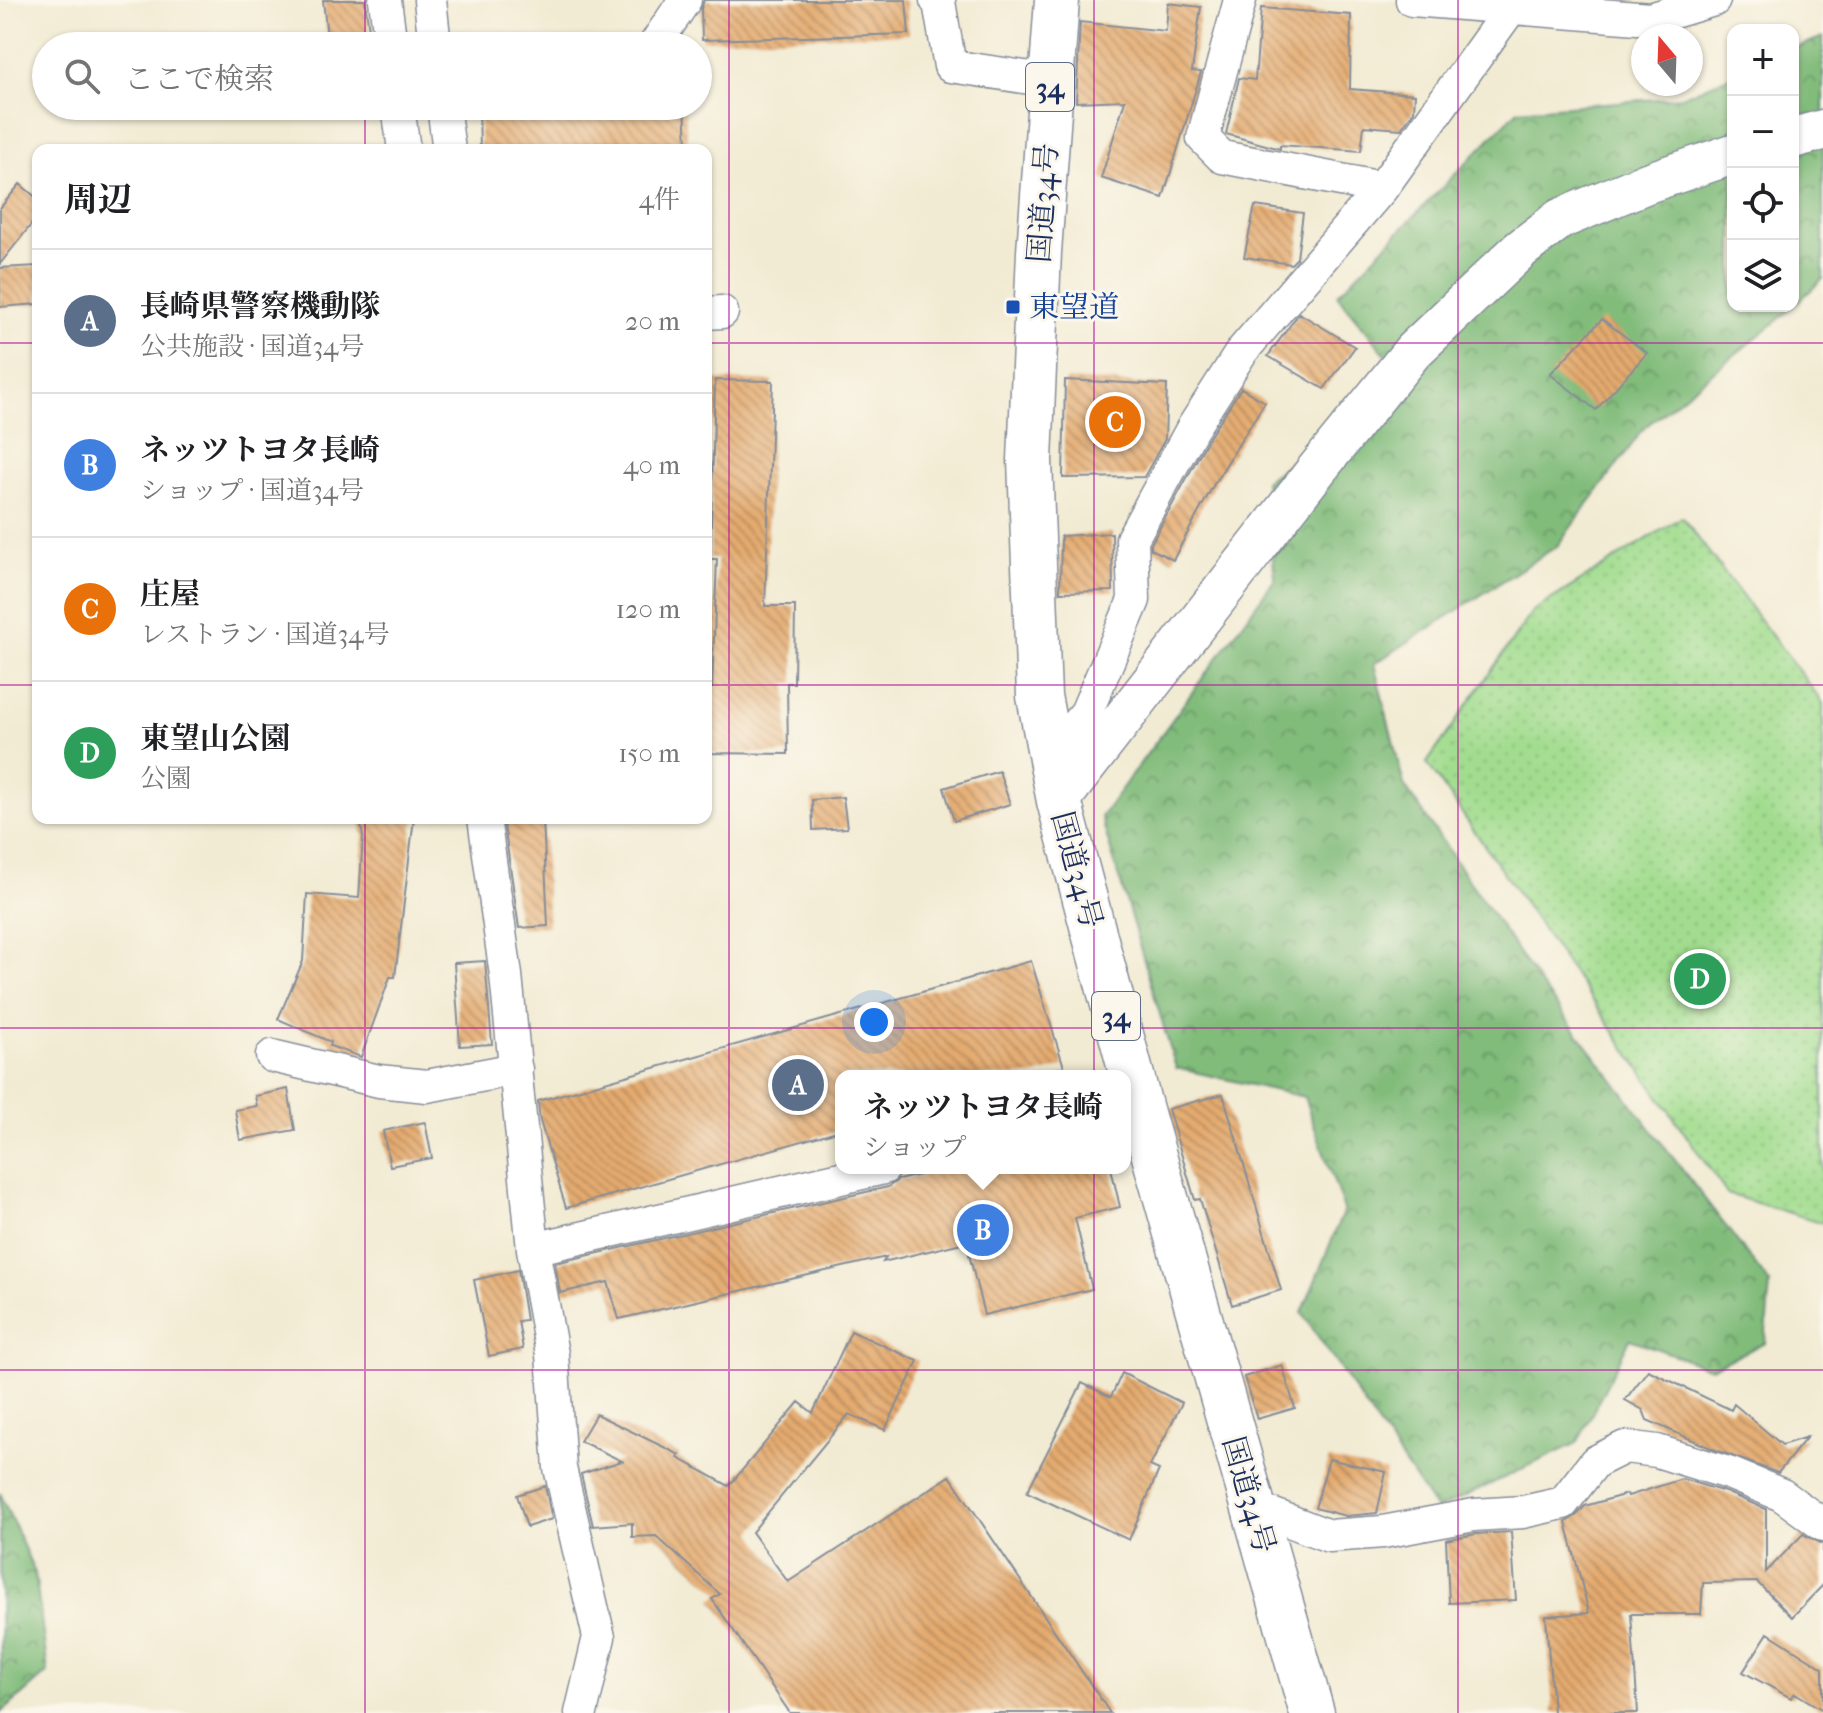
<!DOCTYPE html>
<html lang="ja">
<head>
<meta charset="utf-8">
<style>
	:root { --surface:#fff; --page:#f2f2f2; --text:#202124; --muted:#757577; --line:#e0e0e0; --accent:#b5179e }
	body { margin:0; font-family:"IM FELL French Canon","Noto Serif JP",serif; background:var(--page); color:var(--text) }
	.controls { position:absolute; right:24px; top:24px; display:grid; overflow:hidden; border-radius:16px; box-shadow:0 2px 6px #0004 }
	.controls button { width:72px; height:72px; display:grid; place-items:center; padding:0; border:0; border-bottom:2px solid var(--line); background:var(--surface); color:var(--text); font:40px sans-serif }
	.compass { position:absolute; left:1631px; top:24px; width:72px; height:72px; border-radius:50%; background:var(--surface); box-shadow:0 2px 6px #0004; rotate:341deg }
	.you { position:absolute; left:874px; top:1022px; width:28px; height:28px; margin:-20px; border:6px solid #fff; border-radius:50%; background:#1a73e8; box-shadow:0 0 0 12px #1a73e833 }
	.badge { display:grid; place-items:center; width:52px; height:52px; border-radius:50%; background:var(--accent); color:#fff; font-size:26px; font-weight:700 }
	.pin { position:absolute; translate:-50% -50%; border:4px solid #fff; box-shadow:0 2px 8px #0006 }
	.popup { position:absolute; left:835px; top:1070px; width:296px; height:104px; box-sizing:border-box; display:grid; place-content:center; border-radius:16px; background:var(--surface); filter:drop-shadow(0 2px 6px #0005); font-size:26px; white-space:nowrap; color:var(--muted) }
	.popup b { font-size:30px; color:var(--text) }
	.popup::after { content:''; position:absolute; left:50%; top:100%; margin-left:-16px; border:16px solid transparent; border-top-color:var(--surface) }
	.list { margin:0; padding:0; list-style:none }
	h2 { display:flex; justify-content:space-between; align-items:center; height:104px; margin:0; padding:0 32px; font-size:34px }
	h2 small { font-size:26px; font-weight:400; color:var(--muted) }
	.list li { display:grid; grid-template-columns:52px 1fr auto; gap:24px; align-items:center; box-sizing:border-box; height:144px; padding:0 32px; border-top:2px solid var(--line) }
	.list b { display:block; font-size:30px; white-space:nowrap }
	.list p { margin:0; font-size:26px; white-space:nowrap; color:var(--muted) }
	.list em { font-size:26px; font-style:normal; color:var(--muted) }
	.icon { flex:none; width:44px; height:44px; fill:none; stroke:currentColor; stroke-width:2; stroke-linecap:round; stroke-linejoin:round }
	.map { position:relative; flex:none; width:1823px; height:1713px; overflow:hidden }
	.search { position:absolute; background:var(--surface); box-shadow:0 2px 6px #0004; left:32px; top:32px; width:680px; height:88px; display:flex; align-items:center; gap:20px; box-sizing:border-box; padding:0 28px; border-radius:44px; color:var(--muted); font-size:30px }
	.panel { position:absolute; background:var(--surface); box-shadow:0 2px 6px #0004; left:32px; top:144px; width:680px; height:680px; border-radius:16px }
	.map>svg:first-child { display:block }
</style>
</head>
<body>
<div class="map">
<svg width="1823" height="1713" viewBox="0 0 1823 1713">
	<defs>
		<pattern id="green-dots" width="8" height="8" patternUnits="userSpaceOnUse" patternTransform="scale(2)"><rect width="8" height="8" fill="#a2dd8f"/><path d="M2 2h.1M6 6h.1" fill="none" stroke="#8bbe7e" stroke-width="1.8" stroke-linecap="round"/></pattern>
		<pattern id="forest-crowns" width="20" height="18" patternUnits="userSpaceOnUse" patternTransform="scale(2)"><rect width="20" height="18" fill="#81bc7a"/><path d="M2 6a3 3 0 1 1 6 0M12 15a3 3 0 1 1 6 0" fill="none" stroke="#699967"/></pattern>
		<pattern id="building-back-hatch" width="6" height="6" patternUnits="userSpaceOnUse" patternTransform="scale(2)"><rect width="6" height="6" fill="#e4aa6e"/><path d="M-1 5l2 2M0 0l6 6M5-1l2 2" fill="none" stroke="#b88b5e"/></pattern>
	</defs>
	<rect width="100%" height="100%" fill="#fbf7ec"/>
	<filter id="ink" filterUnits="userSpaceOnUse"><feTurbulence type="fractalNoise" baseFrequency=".0125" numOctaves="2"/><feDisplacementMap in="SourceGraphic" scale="16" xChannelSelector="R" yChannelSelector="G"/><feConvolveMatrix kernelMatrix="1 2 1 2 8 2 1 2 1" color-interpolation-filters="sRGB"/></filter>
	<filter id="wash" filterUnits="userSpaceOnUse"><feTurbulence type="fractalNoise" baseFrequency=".006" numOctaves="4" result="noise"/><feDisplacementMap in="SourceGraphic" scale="32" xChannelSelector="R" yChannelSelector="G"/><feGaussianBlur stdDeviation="1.8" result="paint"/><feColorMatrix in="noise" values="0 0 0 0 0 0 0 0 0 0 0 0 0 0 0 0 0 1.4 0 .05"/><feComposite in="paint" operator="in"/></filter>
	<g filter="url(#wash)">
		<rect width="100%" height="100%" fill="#f2ebd3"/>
		<!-- green -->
		<path fill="url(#green-dots)" stroke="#5e8676" stroke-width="2" d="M 1682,517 L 1823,703 L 1823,1223 L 1727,1194 L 1427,763 L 1533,611 Z"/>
		<!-- forest -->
		<path fill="url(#forest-crowns)" stroke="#4e766c" stroke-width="2" d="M 1823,37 L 1823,279 L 1778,320 L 1645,427 L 1557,546 L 1374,664 L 1404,785 L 1539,983 L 1770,1284 L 1765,1343 L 1711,1368 L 1630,1339 L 1577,1443 L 1436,1510 L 1302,1313 L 1344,1210 L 1304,1097 L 1176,1068 L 1101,817 L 1275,579 L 1265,481 L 1360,410 L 1392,362 L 1337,295 L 1518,110 L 1681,97 L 1733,75 L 1733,306 L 1793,306 L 1793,49 Z
			M 0,1493 L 35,1573 L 48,1672 L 1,1713 Z"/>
		<g id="blocks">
			<!-- building -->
			<path fill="url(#building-back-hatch)" d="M 323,0 L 365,0 L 371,46 L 328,46 Z
				M 704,0 L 906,0 L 909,34 L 702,40 L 701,9 Z
				M 1168,3 L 1201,7 L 1192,71 L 1201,72 L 1163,198 L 1101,178 L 1125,100 L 1076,102 L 1080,22 L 1166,31 Z
				M 1261,8 L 1351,15 L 1350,89 L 1415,94 L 1414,111 L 1401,129 L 1364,126 L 1361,151 L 1280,145 L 1280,149 L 1226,134 L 1239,78 L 1255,80 Z
				M 479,106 L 685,106 L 687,144 L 480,150 Z
				M 20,184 L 38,199 L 38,216 L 0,264 L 0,208 Z
				M 1255,206 L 1303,213 L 1297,258 L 1291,264 L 1244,257 Z
				M 38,266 L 38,304 L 0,307 L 0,268 Z
				M 1299,313 L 1355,347 L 1324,389 L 1268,356 Z
				M 1602,319 L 1647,353 L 1596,410 L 1550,374 Z
				M 715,380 L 773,381 L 765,606 L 795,606 L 794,683 L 787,683 L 788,754 L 706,753 L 706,688 L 712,688 L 717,559 L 710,559 Z
				M 1065,380 L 1167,385 L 1165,439 L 1144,477 L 1063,478 Z
				M 1241,388 L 1265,402 L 1214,484 L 1173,560 L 1151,549 L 1151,544 L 1208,439 Z
				M 1112,533 L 1113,591 L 1060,592 L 1061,536 Z
				M 999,771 L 1010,804 L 954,821 L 944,788 Z
				M 843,797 L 847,828 L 813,830 L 812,800 Z
				M 371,818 L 414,818 L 395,977 L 390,977 L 361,1057 L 330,1046 L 331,1042 L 278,1019 L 303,961 L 307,894 L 359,898 L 363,836 L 360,820 Z
				M 503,818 L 543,818 L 548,926 L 519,928 Z
				M 485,961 L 492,1044 L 460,1046 L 454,963 Z
				M 1031,961 L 1064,1067 L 1032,1076 L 841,1076 L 841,1130 L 566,1208 L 540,1121 L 538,1101 Z
				M 288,1089 L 295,1130 L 240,1140 L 235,1110 L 257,1106 L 255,1096 Z
				M 1223,1094 L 1281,1290 L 1232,1305 L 1200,1199 L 1195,1200 L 1168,1109 Z
				M 425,1122 L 432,1158 L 390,1166 L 383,1131 Z
				M 951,1168 L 1111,1168 L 1120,1207 L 1075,1218 L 1092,1289 L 984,1315 L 966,1242 L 883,1262 L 886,1257 L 619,1319 L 608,1282 L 560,1293 L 555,1263 L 888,1187 L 898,1180 Z
				M 518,1270 L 526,1320 L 518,1321 L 523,1349 L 489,1356 L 474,1280 Z
				M 851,1331 L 918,1361 L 885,1430 L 849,1414 L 752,1532 L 788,1582 L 950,1476 L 1110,1713 L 790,1713 L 712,1599 L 720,1594 L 656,1536 L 632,1537 L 632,1523 L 593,1526 L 581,1474 L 622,1461 L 580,1441 L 596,1414 L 680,1455 L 678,1458 L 729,1486 L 799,1402 L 813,1413 Z
				M 1282,1365 L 1295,1408 L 1257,1419 L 1244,1377 Z
				M 1648,1370 L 1731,1410 L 1734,1404 L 1782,1445 L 1807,1437 L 1778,1473 L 1713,1449 L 1647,1420 L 1643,1410 L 1625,1400 Z
				M 1122,1373 L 1182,1403 L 1150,1466 L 1159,1470 L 1129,1540 L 1027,1492 L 1082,1383 L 1111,1397 Z
				M 1329,1459 L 1386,1472 L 1377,1513 L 1346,1516 L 1315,1508 Z
				M 1682,1479 L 1725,1492 L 1766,1509 L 1766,1572 L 1803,1534 L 1823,1544 L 1823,1585 L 1792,1617 L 1757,1582 L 1703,1583 L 1701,1614 L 1631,1614 L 1638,1713 L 1553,1713 L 1546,1616 L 1589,1613 L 1566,1522 L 1577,1515 L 1585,1506 L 1627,1494 L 1628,1496 Z
				M 545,1486 L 552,1519 L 527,1527 L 517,1495 Z
				M 1511,1532 L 1516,1600 L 1449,1603 L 1446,1540 L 1476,1534 Z
				M 1768,1633 L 1823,1668 L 1823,1710 L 1795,1693 L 1791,1698 L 1743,1672 Z"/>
		</g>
	</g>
	<g filter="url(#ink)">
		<use href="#blocks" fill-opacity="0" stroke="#868d98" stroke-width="2"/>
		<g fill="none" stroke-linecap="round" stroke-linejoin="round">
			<!-- minor casing -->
			<g stroke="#868d98" stroke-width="35">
				<path id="minor" d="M 385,0 L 391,46
					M 430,0 L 435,46
					M 936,0 L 939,2 L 950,66 L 1051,81
					M 1240,0 L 1203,138 L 1222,157 L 1382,188
					M 1412,0 L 1650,19 L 1714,0
					M 654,46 L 685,0
					M 398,106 L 404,150
					M 443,106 L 449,150
					M 706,313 L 722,312
					M 1050,755 L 1086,713 L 1134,600 L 1132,539 L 1192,429 L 1242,351 L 1382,188 L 1511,8
					M 484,818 L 506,975 L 533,1249 L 552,1354 L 560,1468 L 599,1637 L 581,1713
					M 272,1056 L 379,1081 L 427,1086 L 516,1069
					M 533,1249 L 884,1168
					M 1253,1507 L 1329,1536 L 1383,1532 L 1474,1515 L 1523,1512 L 1563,1503 L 1595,1462 L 1625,1447 L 1657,1451 L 1731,1474 L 1782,1495 L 1823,1525"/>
			</g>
			<!-- tertiary casing -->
			<g stroke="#868d98" stroke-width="43">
				<path id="tertiary" d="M 1793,138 L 1823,130
					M 1059,801 L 1318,468 L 1413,351 L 1521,249 L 1560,219 L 1647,183 L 1733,154"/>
			</g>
			<!-- trunk casing -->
			<g stroke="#868d98" stroke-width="47">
				<path id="trunk" d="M 1057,0 L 1039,252 L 1030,460 L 1039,696 L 1059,801 L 1141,1110 L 1312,1713"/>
			</g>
			<!-- minor -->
			<use href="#minor" stroke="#fff" stroke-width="32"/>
			<!-- tertiary -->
			<use href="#tertiary" stroke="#fff" stroke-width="40"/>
			<!-- trunk -->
			<use href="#trunk" stroke="#fff" stroke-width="44"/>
		</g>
	</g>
	<!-- grid -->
	<path fill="none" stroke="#b5179e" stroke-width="2" stroke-opacity="0.55" d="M 365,0 L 365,46M 729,0 L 729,1713M 1094,0 L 1094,1713M 1458,0 L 1458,1713M 365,106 L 365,150M 0,343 L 38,343M 706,343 L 1823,343M 0,685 L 38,685M 706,685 L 1823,685M 365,818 L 365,1713M 0,1028 L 1823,1028M 0,1370 L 1823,1370"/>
	<!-- markers -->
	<rect fill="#1a4fb4" stroke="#fbf7ec" stroke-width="3" x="1005" y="299" width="16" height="16" rx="4"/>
	<g text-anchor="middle" stroke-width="6" stroke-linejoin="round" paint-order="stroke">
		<!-- shield labels -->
		<g fill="#fbf7ec" stroke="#5e6b89" stroke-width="2">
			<rect x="1026" y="63" width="48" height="48" rx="6"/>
			<rect x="1092" y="992" width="48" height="48" rx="6"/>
		</g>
		<g font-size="28" font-weight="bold" fill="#1b2f5e">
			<text x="1050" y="97">34</text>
			<text x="1116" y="1026">34</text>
		</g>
		<!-- street labels -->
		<g font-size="30" fill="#1b2f5e" stroke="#fbf7ec">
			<text transform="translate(1043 203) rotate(-86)" y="10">国道34号</text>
			<text transform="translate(1077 870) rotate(75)" y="10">国道34号</text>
			<text transform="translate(1249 1495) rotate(74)" y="10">国道34号</text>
		</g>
		<!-- transit labels -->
		<g font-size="30" fill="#164399" stroke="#fbf7ec" text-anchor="start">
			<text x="1029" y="317">東望道</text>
		</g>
	</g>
</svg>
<div class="controls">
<button>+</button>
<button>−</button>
<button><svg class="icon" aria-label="locate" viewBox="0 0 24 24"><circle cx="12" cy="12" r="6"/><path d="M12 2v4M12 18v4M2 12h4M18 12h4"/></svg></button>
<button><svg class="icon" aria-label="layers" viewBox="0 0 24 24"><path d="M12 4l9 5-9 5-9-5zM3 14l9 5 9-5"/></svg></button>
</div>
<svg class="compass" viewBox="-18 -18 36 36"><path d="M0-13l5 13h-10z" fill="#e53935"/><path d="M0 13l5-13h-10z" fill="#757577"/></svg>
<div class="you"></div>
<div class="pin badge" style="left:798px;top:1085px;background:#5c6f8a">A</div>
<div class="pin badge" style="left:983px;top:1230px;background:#3f7fe0">B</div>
<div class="popup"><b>ネッツトヨタ長崎</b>ショップ</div>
<div class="pin badge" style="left:1115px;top:422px;background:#e8710a">C</div>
<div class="pin badge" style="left:1700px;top:979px;background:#2e9e5b">D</div>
<div class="search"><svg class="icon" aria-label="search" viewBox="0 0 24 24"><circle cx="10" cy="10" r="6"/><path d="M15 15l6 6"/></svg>ここで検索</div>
<section class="panel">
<h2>周辺<small>4件</small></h2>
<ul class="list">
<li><span class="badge" style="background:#5c6f8a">A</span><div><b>長崎県警察機動隊</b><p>公共施設 · 国道34号</p></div><em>20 m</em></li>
<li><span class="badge" style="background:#3f7fe0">B</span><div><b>ネッツトヨタ長崎</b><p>ショップ · 国道34号</p></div><em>40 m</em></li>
<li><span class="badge" style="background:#e8710a">C</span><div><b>庄屋</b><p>レストラン · 国道34号</p></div><em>120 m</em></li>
<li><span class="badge" style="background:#2e9e5b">D</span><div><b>東望山公園</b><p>公園</p></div><em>150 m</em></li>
</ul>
</section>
</div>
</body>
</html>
